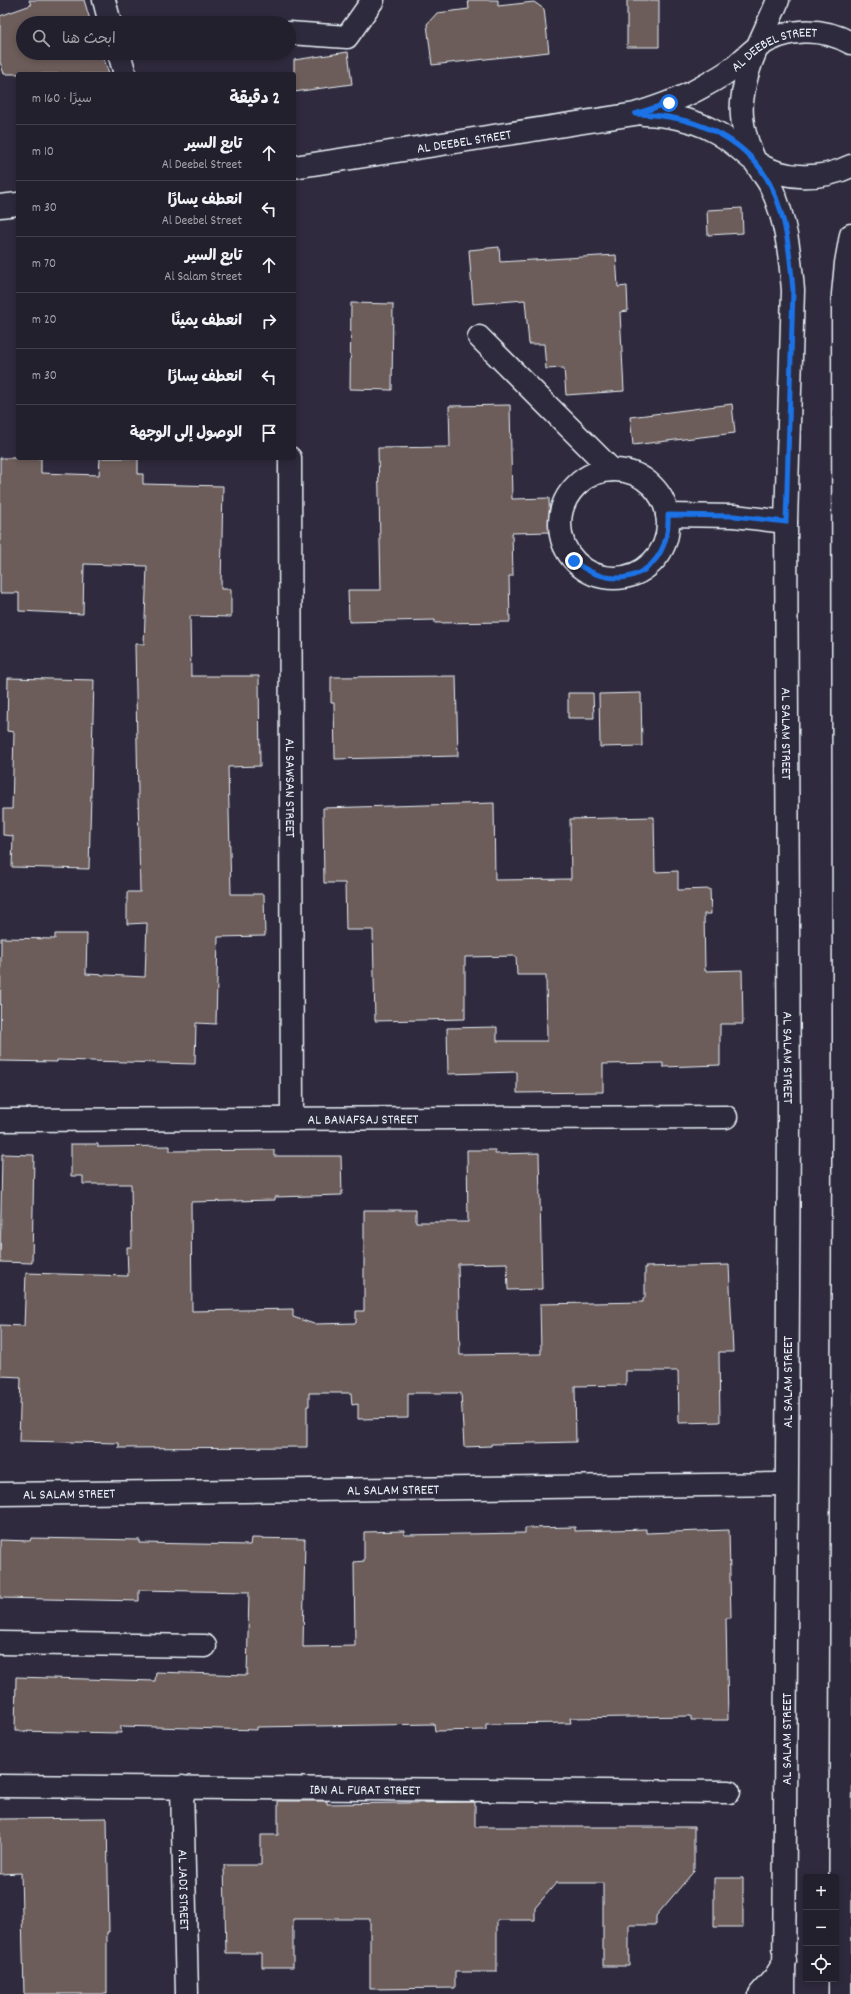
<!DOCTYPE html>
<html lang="ar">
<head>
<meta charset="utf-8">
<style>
	:root { --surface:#23202e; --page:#2f2d3a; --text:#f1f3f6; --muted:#a3a3aa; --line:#403e4a }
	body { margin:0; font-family:Dekko,"Playpen Sans Arabic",sans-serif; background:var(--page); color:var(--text); direction:rtl }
	.controls { position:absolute; right:12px; bottom:12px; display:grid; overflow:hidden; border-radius:4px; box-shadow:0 2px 6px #0003 }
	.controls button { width:36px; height:36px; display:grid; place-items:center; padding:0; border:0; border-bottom:1px solid var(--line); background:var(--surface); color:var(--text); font:20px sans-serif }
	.stop { position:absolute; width:12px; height:12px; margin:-9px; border:3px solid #1a73e8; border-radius:50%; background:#fff }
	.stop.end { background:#1a73e8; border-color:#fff; box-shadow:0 1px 4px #0008 }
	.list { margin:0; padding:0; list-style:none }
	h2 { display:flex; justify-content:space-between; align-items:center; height:52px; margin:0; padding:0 16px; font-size:17px }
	h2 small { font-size:13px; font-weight:400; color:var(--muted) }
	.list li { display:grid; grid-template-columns:26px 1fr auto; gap:12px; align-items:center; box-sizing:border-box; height:56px; padding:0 16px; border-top:1px solid var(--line) }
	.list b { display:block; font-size:15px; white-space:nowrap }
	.list p { margin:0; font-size:13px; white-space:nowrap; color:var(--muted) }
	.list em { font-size:13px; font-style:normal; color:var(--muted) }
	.icon { flex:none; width:22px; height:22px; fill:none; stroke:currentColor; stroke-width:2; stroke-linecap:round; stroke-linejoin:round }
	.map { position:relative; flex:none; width:851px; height:1994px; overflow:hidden; direction:ltr }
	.search { position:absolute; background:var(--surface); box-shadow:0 2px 6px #0003; left:16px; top:16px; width:280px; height:44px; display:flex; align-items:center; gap:10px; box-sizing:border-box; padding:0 14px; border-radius:22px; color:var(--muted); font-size:15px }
	.panel { position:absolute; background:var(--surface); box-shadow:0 2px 6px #0003; left:16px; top:72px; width:280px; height:388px; border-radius:4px; direction:rtl }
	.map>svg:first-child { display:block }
</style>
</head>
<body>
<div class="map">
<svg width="851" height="1994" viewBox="0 0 851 1994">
	<rect width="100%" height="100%" fill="#2f2a3d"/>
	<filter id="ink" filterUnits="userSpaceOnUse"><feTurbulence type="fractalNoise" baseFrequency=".025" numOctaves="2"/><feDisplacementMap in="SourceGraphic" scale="8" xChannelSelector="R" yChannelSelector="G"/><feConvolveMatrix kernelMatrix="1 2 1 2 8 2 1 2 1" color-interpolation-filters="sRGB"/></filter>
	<g filter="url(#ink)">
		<!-- building -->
		<path fill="#6d5d5a" stroke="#e8f1f8" d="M 29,0 L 84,0 L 91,23 L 23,23 L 23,53 L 102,53 L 109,74 L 4,74 L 0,62 L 0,16 L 31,5 Z
			M 468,0 L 498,0 L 498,6 L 534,2 L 544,9 L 549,52 L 432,65 L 427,24 L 437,13 L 469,9 Z
			M 627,0 L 659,0 L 659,47 L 627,47 Z
			M 348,52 L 352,84 L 294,92 L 294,60 Z
			M 742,208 L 743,233 L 708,235 L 707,210 Z
			M 499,247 L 500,262 L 616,255 L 618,287 L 627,286 L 628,311 L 620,312 L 624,391 L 566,395 L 564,368 L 546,369 L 544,344 L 529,344 L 525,300 L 473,304 L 469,250 Z
			M 351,303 L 393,304 L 392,390 L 350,389 Z
			M 732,404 L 735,433 L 633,445 L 630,417 Z
			M 510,405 L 512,499 L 549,498 L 550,532 L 512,533 L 513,576 L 509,576 L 510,622 L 435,623 L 435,620 L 349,622 L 348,590 L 381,590 L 378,448 L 450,447 L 449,406 Z
			M 0,458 L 41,458 L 41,473 L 99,475 L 100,458 L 138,458 L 138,474 L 143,474 L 143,484 L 223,486 L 221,589 L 231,589 L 231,617 L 190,616 L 191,676 L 259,676 L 260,766 L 228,767 L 231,894 L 264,894 L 265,936 L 218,937 L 216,1024 L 196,1023 L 195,1064 L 57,1060 L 57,1062 L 0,1061 L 1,938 L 55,939 L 55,934 L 87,934 L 86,974 L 145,977 L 147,923 L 127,924 L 127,892 L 140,892 L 135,644 L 144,644 L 147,566 L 84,564 L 83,614 L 19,611 L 19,593 L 0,593 Z
			M 456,676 L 458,756 L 335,759 L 334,703 L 331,703 L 331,677 Z
			M 8,678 L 94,680 L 89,869 L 12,867 L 13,836 L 3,835 L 3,809 L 12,809 L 14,732 L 7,731 Z
			M 568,693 L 593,693 L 594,718 L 568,718 Z
			M 641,693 L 642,746 L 600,747 L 599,694 Z
			M 494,803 L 495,880 L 571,879 L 570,819 L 654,817 L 655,872 L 678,871 L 678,890 L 710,889 L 711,914 L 704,914 L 705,971 L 742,970 L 743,1024 L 720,1024 L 720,1065 L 663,1067 L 663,1063 L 603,1064 L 603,1092 L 517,1093 L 517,1072 L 448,1074 L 447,1028 L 497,1027 L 497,1041 L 547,1041 L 546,975 L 517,975 L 516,956 L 465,957 L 465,1019 L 375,1021 L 373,930 L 346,930 L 345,883 L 324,883 L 323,808 Z
			M 71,1144 L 98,1144 L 98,1147 L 170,1146 L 170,1151 L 274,1150 L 274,1156 L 341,1156 L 342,1195 L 275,1197 L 275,1200 L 191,1202 L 192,1311 L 293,1309 L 293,1317 L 314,1324 L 356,1323 L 356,1311 L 364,1311 L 364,1210 L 416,1210 L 416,1222 L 468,1222 L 467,1150 L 495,1150 L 495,1154 L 539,1153 L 542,1289 L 508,1290 L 507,1263 L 458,1264 L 460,1355 L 541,1354 L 540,1304 L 643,1302 L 643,1298 L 645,1298 L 645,1267 L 729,1265 L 733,1352 L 719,1352 L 720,1422 L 679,1423 L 678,1371 L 626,1371 L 626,1385 L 575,1386 L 576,1442 L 491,1444 L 491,1446 L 464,1447 L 461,1393 L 408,1393 L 408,1418 L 358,1419 L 358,1404 L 352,1405 L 351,1393 L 309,1393 L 309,1406 L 307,1406 L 307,1447 L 119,1448 L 119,1443 L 19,1441 L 21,1377 L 0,1376 L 0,1325 L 24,1326 L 26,1273 L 128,1276 L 127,1247 L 132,1247 L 131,1184 L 83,1184 L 83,1176 L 71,1176 Z
			M 2,1154 L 34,1155 L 32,1263 L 0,1262 Z
			M 575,1527 L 575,1531 L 646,1529 L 646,1533 L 729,1530 L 731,1618 L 726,1618 L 728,1720 L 691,1720 L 691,1716 L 570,1718 L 571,1723 L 486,1724 L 486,1730 L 435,1731 L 434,1724 L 257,1727 L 257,1730 L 121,1726 L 121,1733 L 15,1731 L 16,1677 L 155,1681 L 156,1672 L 247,1675 L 249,1592 L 139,1590 L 139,1601 L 0,1598 L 0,1540 L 30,1541 L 31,1538 L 140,1540 L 140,1543 L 250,1545 L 251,1538 L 305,1539 L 303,1647 L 355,1646 L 354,1562 L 364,1561 L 364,1532 L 404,1531 L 404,1535 L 525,1533 L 525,1528 Z
			M 278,1801 L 327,1801 L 327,1804 L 475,1802 L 475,1827 L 694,1827 L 694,1871 L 656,1916 L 656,1925 L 629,1925 L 629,1966 L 603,1966 L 603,1883 L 556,1883 L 535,1908 L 535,1920 L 497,1920 L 497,1972 L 455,1972 L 455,1988 L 370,1989 L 370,1919 L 293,1919 L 293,1967 L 262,1967 L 262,1953 L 226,1953 L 224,1865 L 261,1865 L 261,1835 L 278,1835 Z
			M 107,1818 L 109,1932 L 107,1932 L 107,1994 L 24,1994 L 21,1873 L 0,1874 L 0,1819 Z
			M 714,1878 L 743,1878 L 743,1927 L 714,1927 Z"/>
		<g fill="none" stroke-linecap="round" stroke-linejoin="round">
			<!-- minor casing -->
			<g stroke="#e8f1f8" stroke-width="25">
				<g id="minor">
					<path d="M 104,0 L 110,23"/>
					<path d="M 289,33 L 347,37 L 373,0"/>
					<path d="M 119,53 L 125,74"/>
					<path d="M 644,114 C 668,115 691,119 712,130 C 729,138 740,150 754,161 C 782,181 822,180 851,166"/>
					<path id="s1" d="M 294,167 L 635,114 C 658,107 681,99 702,87 C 713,81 724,75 733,68 C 741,62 748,54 756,48 C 785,28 820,26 851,43"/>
					<path d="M 0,206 L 18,204"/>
					<path d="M 479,337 L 612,470"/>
					<path id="s2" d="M 290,458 L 292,1119"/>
					<circle cx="614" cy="524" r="54"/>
					<path d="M 667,515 L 734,516 L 786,522"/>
					<path id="s3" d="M 0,1120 L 726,1117"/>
					<path id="s4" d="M 0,1494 L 786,1484"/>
					<path d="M 0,1643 L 205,1646"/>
					<path id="s5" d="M 0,1786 L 729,1792"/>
					<path id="s6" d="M 182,1787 L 187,1994"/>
					<path d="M 760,1994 L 775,1977 L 785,1961"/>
				</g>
			</g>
			<!-- major casing -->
			<g stroke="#e8f1f8" stroke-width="25">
				<g id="major">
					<path id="s7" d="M 778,0 C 764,36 746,62 742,102 C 740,121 747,145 755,161 C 759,170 767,178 771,187 C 786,219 790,255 793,290 L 786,522 L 789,1117 L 784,1994"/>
					<path d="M 840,1994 L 844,1036 L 843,294 L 846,263 L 851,235"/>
				</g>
			</g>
			<!-- minor -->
			<use href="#minor" stroke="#2f2a3d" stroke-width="22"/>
			<!-- major -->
			<use href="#major" stroke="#2f2a3d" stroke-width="22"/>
		</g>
	</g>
	<g fill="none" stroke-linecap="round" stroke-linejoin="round" filter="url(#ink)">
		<!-- route -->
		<path stroke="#1a73e8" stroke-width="5" d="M 574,561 C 617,597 671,573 668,515 L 734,516 L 786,522 L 793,290 C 790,256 787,218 771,186 C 745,134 689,115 635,114 L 669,103"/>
	</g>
	<g text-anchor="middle" stroke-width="3" stroke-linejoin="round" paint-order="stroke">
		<!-- street labels -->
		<g font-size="14" fill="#e8f1f8" stroke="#2f2a3d">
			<text dy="5" stroke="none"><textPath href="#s1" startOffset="501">AL DEEBEL STREET</textPath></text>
			<text dy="5" stroke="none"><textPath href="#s1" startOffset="172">AL DEEBEL STREET</textPath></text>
			<text dy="5" stroke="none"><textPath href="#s7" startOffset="750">AL SALAM STREET</textPath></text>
			<text dy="5" stroke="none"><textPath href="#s2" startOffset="330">AL SAWSAN STREET</textPath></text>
			<text dy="5" stroke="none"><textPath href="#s7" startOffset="1074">AL SALAM STREET</textPath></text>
			<text dy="5" stroke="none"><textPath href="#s3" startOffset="363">AL BANAFSAJ STREET</textPath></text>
			<text transform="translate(787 1382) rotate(-90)" y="5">AL SALAM STREET</text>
			<text dy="5" stroke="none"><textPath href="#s4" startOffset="393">AL SALAM STREET</textPath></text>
			<text dy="5" stroke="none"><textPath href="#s4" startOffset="69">AL SALAM STREET</textPath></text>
			<text transform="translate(786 1739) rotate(-90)" y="5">AL SALAM STREET</text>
			<text dy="5" stroke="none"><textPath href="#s5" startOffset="365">IBN AL FURAT STREET</textPath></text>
			<text dy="5" stroke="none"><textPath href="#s6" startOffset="103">AL JADI STREET</textPath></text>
		</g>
	</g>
</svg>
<div class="controls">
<button>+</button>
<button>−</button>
<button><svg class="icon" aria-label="locate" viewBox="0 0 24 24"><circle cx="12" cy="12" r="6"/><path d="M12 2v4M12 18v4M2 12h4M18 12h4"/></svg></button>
</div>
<div class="stop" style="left:669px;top:103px"></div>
<div class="stop end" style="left:574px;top:561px"></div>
<div class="search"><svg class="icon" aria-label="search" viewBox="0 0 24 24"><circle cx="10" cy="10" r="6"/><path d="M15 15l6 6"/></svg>ابحث هنا</div>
<section class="panel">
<h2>2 دقيقة<small>سيرًا · 160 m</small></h2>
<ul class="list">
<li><svg class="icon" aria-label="ahead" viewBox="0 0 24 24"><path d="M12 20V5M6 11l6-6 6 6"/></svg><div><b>تابع السير</b><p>Al Deebel Street</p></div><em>10 m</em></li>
<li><svg class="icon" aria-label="left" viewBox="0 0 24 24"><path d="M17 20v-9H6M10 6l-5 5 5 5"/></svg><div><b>انعطف يسارًا</b><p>Al Deebel Street</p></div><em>30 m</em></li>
<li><svg class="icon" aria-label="ahead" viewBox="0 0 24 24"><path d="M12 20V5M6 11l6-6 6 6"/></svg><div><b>تابع السير</b><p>Al Salam Street</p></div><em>70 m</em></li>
<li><svg class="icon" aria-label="right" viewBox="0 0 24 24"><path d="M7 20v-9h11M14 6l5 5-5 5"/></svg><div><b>انعطف يمينًا</b></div><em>20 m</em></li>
<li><svg class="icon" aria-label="left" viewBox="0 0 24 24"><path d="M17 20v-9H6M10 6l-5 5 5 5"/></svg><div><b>انعطف يسارًا</b></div><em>30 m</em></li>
<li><svg class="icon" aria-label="arrive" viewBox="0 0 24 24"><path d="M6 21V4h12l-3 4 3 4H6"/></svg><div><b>الوصول إلى الوجهة</b></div></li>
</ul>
</section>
</div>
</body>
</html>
